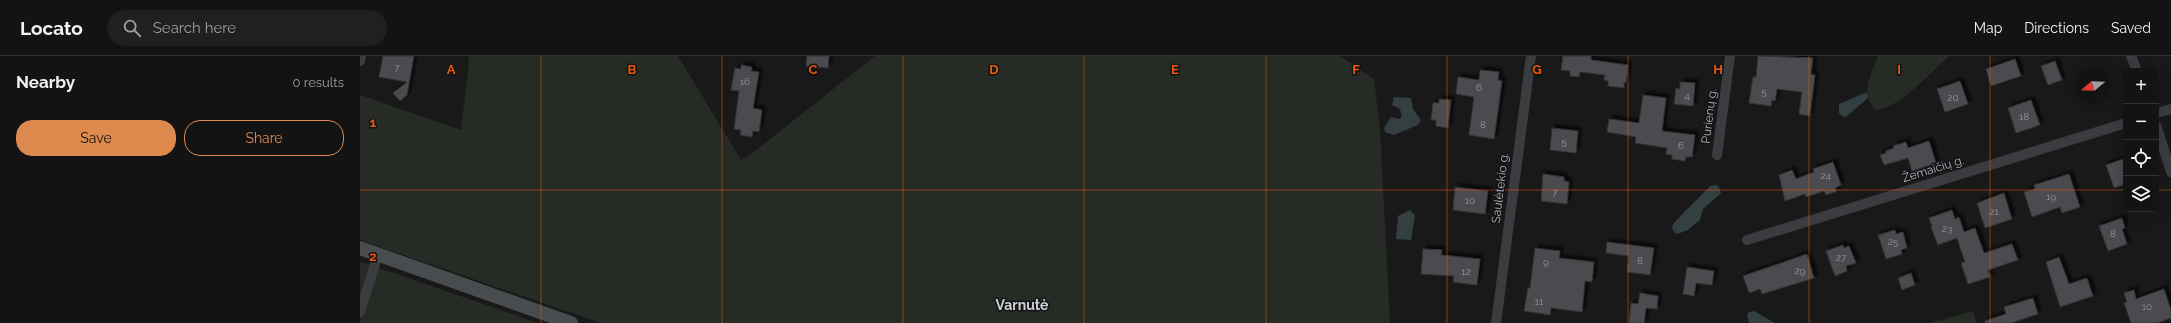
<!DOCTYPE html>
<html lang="en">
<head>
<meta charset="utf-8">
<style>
	:root { --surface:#131314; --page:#202022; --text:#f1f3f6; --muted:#9d9ea0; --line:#323234; --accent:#de8a4e }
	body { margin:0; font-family:Raleway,sans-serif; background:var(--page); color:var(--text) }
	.controls { position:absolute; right:12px; top:12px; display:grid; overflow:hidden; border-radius:8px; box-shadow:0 4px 16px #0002 }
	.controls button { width:36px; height:36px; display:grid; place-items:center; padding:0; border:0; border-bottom:1px solid var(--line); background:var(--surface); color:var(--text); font:20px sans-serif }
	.compass { position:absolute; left:1715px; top:12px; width:36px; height:36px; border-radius:50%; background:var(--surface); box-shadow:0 4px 16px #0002; rotate:251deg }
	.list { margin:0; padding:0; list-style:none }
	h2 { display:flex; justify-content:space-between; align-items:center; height:52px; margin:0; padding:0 16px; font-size:17px }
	h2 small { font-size:13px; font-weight:400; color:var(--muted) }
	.actions { display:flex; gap:8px; padding:12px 16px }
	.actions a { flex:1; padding:9px 0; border:1px solid var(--accent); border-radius:16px; text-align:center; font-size:14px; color:var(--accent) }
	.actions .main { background:var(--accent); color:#111 }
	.icon { flex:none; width:22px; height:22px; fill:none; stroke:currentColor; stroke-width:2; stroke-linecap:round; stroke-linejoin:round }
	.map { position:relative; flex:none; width:1811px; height:267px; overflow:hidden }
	header { display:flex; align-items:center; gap:24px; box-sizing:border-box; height:56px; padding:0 20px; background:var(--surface); border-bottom:1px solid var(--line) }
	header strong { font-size:19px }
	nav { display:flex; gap:22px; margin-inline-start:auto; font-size:14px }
	.search { width:280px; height:36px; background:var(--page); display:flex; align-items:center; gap:10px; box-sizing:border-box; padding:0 14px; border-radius:22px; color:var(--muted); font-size:15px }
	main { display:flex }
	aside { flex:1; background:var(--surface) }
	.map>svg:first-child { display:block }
</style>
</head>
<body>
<header>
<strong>Locato</strong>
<div class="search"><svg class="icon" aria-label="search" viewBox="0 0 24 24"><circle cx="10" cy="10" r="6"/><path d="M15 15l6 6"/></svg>Search here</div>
<nav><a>Map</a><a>Directions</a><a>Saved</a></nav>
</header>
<main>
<aside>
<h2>Nearby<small>0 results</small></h2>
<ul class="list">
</ul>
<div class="actions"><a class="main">Save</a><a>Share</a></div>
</aside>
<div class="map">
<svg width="1811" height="267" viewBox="0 0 1811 267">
	<defs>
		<filter id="shadow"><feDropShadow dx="3.5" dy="-3.5" stdDeviation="1" flood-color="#0009"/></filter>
	</defs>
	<rect width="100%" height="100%" fill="#19191a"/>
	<!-- green -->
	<path fill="#262c25" d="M 108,0 L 318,0 L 381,104 L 395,95 L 515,0 L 980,0 L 1014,23 L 1020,73 L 1030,267 L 241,267 L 0,184 L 0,39 L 101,74 L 109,6 Z
		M 1518,0 L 1589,0 C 1571,16 1539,53 1515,54 C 1500,38 1511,18 1518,0 Z
		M 0,206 L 5,207 L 178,267 L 0,267 Z
		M 1613,255 L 1617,267 L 1569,267 Z"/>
	<!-- water -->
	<path fill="#343f42" d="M 1507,36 L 1508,42 L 1487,60 L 1483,61 L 1479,57 L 1479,48 Z
		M 1034,41 L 1051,42 L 1053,53 L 1061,64 L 1058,69 L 1034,79 L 1025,76 L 1024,72 L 1031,61 L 1039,63 L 1042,61 L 1040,53 L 1032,49 Z
		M 1356,129 L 1359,131 L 1361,137 L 1343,153 L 1340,164 L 1328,174 L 1317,178 L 1313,175 L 1312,170 C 1323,155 1338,144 1350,130 Z
		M 1050,154 L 1055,159 L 1051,184 L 1036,183 L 1038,160 Z
		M 1394,255 L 1415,267 L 1389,267 L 1387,259 L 1389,256 Z"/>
	<!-- building -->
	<path fill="#4b4c4f" stroke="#333436" filter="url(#shadow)" d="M 23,0 L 54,0 L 47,39 L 40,45 L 33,37 L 47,26 L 19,21 Z
		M 447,0 L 469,0 L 468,12 L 446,10 Z
		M 1203,0 L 1231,0 L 1231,4 L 1268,9 L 1266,27 L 1264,26 L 1264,32 L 1248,30 L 1248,25 L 1244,24 L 1245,19 L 1220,16 L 1219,21 L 1210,20 L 1210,15 L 1201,14 Z
		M 1398,0 L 1453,2 L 1451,18 L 1455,19 L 1450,60 L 1439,58 L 1442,36 L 1417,33 L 1415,45 L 1412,44 L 1411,50 L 1389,47 L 1393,21 L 1396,21 Z
		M 1655,3 L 1661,20 L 1631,30 L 1626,13 Z
		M 1695,5 L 1702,24 L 1688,29 L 1681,10 Z
		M 381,9 L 392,11 L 391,15 L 399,16 L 393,52 L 402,54 L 399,76 L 393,75 L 392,81 L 380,79 L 381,74 L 374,73 L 379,35 L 371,34 L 375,12 L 381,13 Z
		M 1120,14 L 1139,16 L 1138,24 L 1142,25 L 1134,83 L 1109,79 L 1114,41 L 1096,38 L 1098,21 L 1119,24 Z
		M 1600,25 L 1608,48 L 1585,56 L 1577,33 Z
		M 1320,26 L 1335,27 L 1333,50 L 1314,48 L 1316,32 L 1320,33 Z
		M 1283,39 L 1306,42 L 1302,75 L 1335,79 L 1332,101 L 1326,101 L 1325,105 L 1312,103 L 1312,99 L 1306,98 L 1307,92 L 1275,87 L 1276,81 L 1247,76 L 1249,63 L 1279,67 Z
		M 1079,43 L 1091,44 L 1088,72 L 1076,70 L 1076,64 L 1071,64 L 1073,47 L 1079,47 Z
		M 1671,44 L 1680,69 L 1656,77 L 1648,52 Z
		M 1192,72 L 1218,75 L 1216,97 L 1190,94 Z
		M 1569,85 L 1576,107 L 1552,115 L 1548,102 L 1524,109 L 1520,99 L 1526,97 L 1526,95 L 1534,92 L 1533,90 L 1546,86 L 1548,92 Z
		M 1766,102 L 1766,128 L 1754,132 L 1746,109 Z
		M 1473,106 L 1481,129 L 1475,132 L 1477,135 L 1466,139 L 1464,135 L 1446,141 L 1445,138 L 1425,145 L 1419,119 L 1432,114 L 1436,123 L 1454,116 L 1453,113 Z
		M 1183,118 L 1204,121 L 1204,125 L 1209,126 L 1207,148 L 1181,145 Z
		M 1709,118 L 1720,151 L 1702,157 L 1700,151 L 1672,161 L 1664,136 L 1675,133 L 1674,129 Z
		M 1095,131 L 1128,135 L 1125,158 L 1093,154 Z
		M 1644,137 L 1652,163 L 1625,172 L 1617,147 Z
		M 1592,154 L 1595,163 L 1599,161 L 1604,176 L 1615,172 L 1624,197 L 1652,188 L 1658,204 L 1628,214 L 1630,221 L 1608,228 L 1601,207 L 1605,206 L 1597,182 L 1578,189 L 1571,171 L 1572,171 L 1569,162 Z
		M 1762,162 L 1765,172 L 1762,173 L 1767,188 L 1748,195 L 1739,170 Z
		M 1535,174 L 1536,178 L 1543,176 L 1547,192 L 1541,194 L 1542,198 L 1526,203 L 1518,179 Z
		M 1247,186 L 1294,192 L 1290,219 L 1267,216 L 1269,200 L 1246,197 Z
		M 1483,189 L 1484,192 L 1489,190 L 1496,207 L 1486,210 L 1487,215 L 1475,220 L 1466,195 Z
		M 1175,192 L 1200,195 L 1199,202 L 1234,206 L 1232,226 L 1225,225 L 1222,256 L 1191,252 L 1190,259 L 1164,255 L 1168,232 L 1170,232 Z
		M 1063,193 L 1082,194 L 1081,199 L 1120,203 L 1117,229 L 1093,226 L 1094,220 L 1061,218 Z
		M 1447,198 L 1454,222 L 1402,238 L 1400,233 L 1389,237 L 1383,220 Z
		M 1699,201 L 1709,228 L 1727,222 L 1733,240 L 1700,251 L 1686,206 Z
		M 1327,211 L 1354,215 L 1352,229 L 1336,227 L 1334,240 L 1323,238 Z
		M 1551,217 L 1555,229 L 1542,234 L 1538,222 Z
		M 1804,233 L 1811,254 L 1811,262 L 1797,267 L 1771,267 L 1764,247 L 1767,246 L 1764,237 L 1774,234 L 1776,243 Z
		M 1280,237 L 1298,240 L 1297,253 L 1286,252 L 1284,267 L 1269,267 L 1271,247 L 1278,248 Z
		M 1673,242 L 1678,258 L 1651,267 L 1625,267 L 1625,265 L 1646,258 L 1644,251 Z"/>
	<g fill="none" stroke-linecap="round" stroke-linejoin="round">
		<!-- street -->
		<path stroke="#3a3c3f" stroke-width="10" d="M 1771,0 L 1777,15
			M 0,5 L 1,0
			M 1796,57 L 1811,53
			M 1796,69 L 1811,116
			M 1357,99 L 1370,0
			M 1387,184 L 1766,67
			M 0,256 L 18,198
			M 1136,267 L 1171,0"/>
		<!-- secondary -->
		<path stroke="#484c4f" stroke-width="14" d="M 0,192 L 211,267"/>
	</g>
	<!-- grid -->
	<path fill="none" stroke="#e8590c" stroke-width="1" stroke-opacity="0.55" d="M 181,0 L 181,267M 362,0 L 362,267M 543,0 L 543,267M 724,0 L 724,267M 906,0 L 906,267M 1087,0 L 1087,267M 1268,0 L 1268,267M 1449,0 L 1449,267M 1630,0 L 1630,267M 0,134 L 1766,134M 1796,134 L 1811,134"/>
	<g text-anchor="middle" stroke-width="3" stroke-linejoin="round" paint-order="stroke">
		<!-- number labels -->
		<g font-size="10" fill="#94999e">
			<text x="37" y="15">7</text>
			<text x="385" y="29">16</text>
			<text x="1119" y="35">6</text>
			<text x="1404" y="39">5</text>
			<text x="1327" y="43">4</text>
			<text x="1593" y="45">20</text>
			<text x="1664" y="64">18</text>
			<text x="1123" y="72">8</text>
			<text x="1204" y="89">5</text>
			<text x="1321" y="93">6</text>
			<text x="1466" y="123">24</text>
			<text x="1195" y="140">7</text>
			<text x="1691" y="144">19</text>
			<text x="1110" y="148">10</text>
			<text x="1634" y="159">21</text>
			<text x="1587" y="176">23</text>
			<text x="1753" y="181">8</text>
			<text x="1533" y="189">25</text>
			<text x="1481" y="205">27</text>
			<text x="1280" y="208">8</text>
			<text x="1186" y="209">9</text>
			<text x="1440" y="218">29</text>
			<text x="1106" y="219">12</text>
			<text x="1179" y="249">11</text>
			<text x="1787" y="254">10</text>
		</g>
		<!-- street labels -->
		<g font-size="12" fill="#adb3b9" stroke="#141416">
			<text transform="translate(1349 60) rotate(-83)" y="4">Purienų g.</text>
			<text transform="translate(1573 113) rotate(-17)" y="4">Žemaičių g.</text>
			<text transform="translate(1140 132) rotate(-83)" y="4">Saulėtekio g.</text>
		</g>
		<!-- quarter labels -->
		<g font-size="14" font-weight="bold" fill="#cdd1d5" stroke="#141416">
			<text x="662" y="254">Varnutė</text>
		</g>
	</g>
	<g font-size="13" text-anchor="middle" font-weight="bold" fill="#e8590c" stroke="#141416" stroke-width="3" stroke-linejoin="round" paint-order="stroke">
		<text x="91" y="18">A</text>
		<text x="272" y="18">B</text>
		<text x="453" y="18">C</text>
		<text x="634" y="18">D</text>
		<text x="815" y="18">E</text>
		<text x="996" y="18">F</text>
		<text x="1177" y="18">G</text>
		<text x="1358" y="18">H</text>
		<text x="1539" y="18">I</text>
		<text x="13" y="71">1</text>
		<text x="13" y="205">2</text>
	</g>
</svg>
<div class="controls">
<button>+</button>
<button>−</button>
<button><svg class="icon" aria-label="locate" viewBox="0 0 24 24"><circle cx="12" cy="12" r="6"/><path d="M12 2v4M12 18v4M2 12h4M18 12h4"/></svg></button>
<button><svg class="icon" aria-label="layers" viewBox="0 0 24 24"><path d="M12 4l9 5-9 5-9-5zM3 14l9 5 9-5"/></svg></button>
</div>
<svg class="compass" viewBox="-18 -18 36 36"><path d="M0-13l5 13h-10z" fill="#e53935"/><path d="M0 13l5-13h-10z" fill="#9d9ea0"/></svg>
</div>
</main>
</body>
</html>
